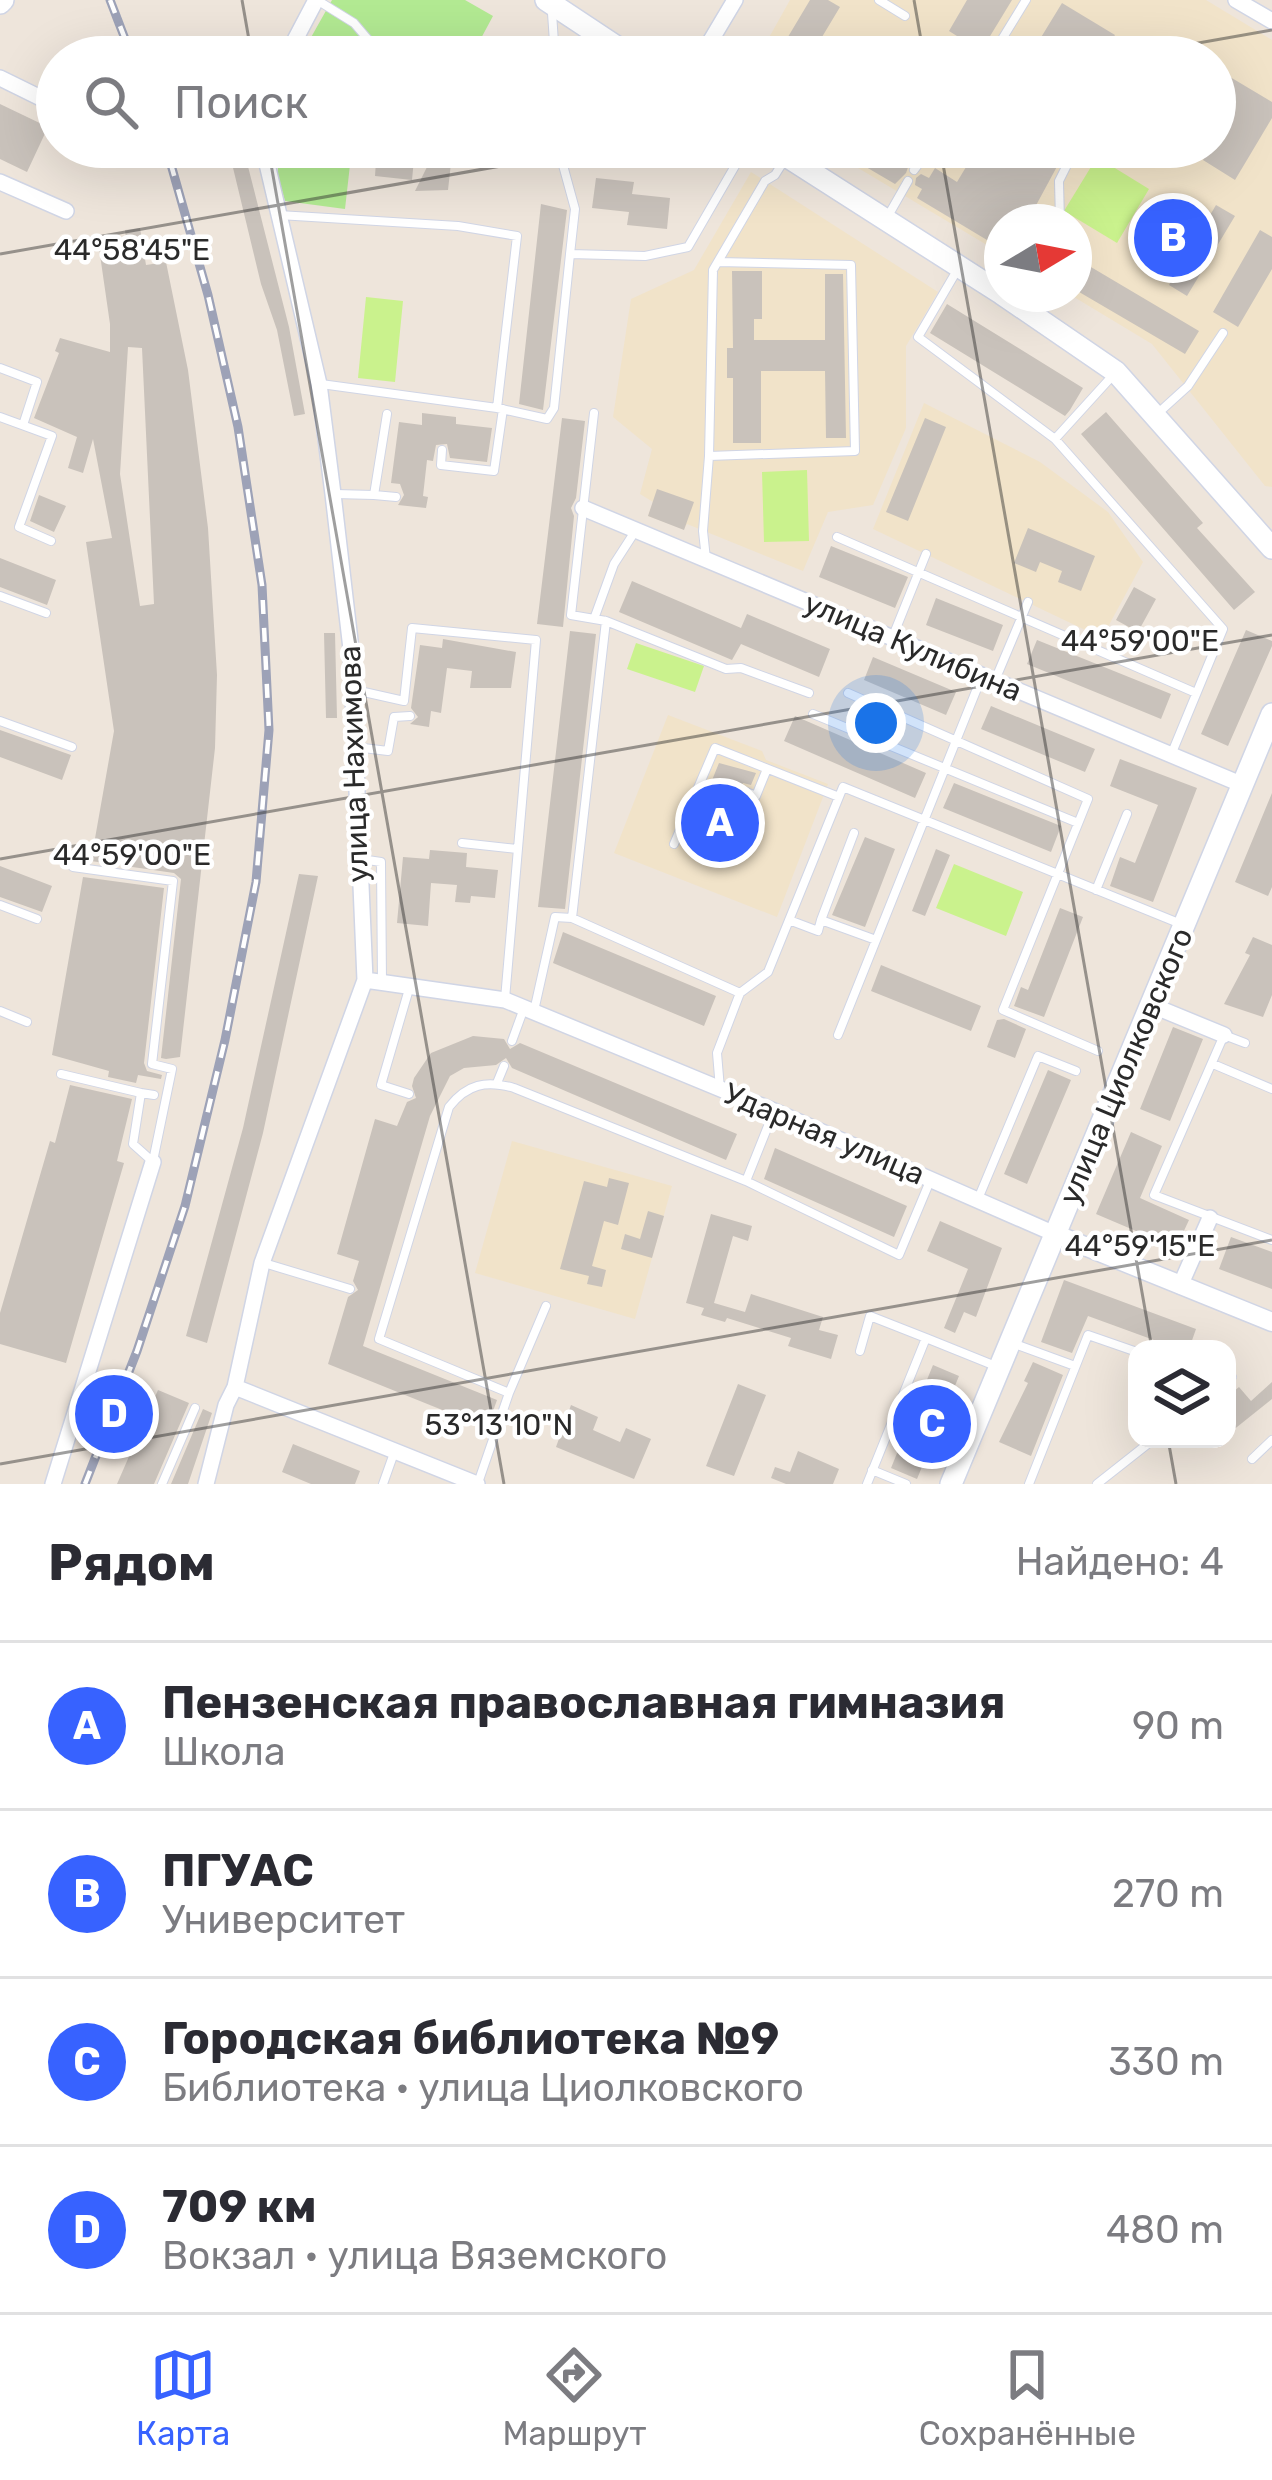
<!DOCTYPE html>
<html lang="ru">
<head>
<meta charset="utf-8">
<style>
	:root { --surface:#fff; --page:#f2f2f3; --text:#2b2b33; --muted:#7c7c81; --line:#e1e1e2; --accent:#3762ff }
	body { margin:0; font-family:Rubik,sans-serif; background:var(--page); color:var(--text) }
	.controls { position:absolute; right:36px; bottom:36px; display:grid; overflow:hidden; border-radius:24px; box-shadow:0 12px 48px #0002 }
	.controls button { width:108px; height:108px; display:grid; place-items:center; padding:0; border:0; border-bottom:3px solid var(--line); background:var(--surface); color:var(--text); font:60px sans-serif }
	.compass { position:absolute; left:984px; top:204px; width:108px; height:108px; border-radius:50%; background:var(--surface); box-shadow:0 12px 48px #0002; rotate:80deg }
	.you { position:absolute; left:876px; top:723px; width:42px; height:42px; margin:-30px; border:9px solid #fff; border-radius:50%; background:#1a73e8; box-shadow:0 0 0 18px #1a73e833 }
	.badge { display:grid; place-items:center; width:78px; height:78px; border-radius:50%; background:var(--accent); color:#fff; font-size:39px; font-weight:700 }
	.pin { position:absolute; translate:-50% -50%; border:6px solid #fff; box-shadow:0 3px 12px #0006 }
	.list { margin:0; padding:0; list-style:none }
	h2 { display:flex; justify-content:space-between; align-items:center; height:156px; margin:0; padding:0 48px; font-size:51px }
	h2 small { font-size:39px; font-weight:400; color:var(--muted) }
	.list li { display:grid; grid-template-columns:78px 1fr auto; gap:36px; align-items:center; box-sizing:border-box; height:168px; padding:0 48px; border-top:3px solid var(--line) }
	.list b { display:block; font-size:45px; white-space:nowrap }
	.list p { margin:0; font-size:39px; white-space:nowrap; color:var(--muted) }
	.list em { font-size:39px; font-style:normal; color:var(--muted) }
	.icon { flex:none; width:66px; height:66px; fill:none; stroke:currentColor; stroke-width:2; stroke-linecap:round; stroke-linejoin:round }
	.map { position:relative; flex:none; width:1272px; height:1484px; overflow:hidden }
	.search { position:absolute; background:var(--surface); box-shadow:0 12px 48px #0002; left:36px; right:36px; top:36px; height:132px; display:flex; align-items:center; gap:30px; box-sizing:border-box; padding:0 42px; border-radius:66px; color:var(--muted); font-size:45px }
	.sheet { height:828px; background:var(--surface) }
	nav { display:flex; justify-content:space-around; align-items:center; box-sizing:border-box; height:168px; border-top:3px solid var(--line); background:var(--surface); font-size:33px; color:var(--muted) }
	nav a { display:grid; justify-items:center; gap:6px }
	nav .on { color:var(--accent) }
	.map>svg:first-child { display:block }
</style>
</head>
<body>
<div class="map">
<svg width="1272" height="1484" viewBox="0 0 1272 1484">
	<rect width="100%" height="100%" fill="#eee5db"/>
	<!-- education -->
	<path fill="#f1e3c9" d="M 790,0 L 1206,0 L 1272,40 L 1272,487 L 1265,486 L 1152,344 L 1069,294 L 1074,294 L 1074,222 L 1002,222 L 1002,254 L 823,147 L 1215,147 L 1215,57 L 758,57 Z
		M 751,172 L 938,292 L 906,346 L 906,428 L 873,505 L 828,512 L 803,571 L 687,524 L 684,529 L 648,516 L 653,502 L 640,494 L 652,449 L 613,417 L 631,299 L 694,270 Z
		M 924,403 L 1040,462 L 1108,512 L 1143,562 L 1102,638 L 873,529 Z
		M 668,715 L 762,751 L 766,760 L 828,784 L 777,917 L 614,853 Z
		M 512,1141 L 672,1186 L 635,1319 L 475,1273 Z"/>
	<!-- green -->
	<path fill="#b2e992" d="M 332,0 L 465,0 L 493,16 L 471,57 L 300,57 Z
		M 278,147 L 352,147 L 345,209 L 285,201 L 278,177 Z"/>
	<!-- pitch -->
	<path fill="#caf28d" d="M 1097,157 L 1149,189 L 1117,243 L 1064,211 Z
		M 366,297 L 403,301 L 395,382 L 358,378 Z
		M 807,470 L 809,541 L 764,542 L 762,472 Z
		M 636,643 L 704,666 L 695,692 L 627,669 Z
		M 954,864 L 1023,892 L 1006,936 L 936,908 Z"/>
	<!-- building -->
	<path fill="#c9c2bb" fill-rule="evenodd" d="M 810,0 L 828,0 L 840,7 L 810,57 L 776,57 Z
		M 967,0 L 1012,0 L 981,51 L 949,31 Z
		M 1062,3 L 1115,35 L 1101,57 L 1029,57 Z
		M 1215,68 L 1272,102 L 1272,118 L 1235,180 L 1203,160 L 1211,147 L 1215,147 L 1223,127 L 1215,122 Z
		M 0,104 L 48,127 L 27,172 L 0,159 Z
		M 228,147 L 243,147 L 289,327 L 305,414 L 294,416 L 277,330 L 261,284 Z
		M 377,147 L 415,148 L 412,180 L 375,176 Z
		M 437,147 L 463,147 L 451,163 L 448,190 L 415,191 Z
		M 832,147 L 897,147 L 912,156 L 906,173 L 895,184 Z
		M 978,147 L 1037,147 L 1060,161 L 1027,222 L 1002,222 L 1002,249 L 917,198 L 922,189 L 915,185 L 916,178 L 921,174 L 929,178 L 935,168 L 957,182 Z
		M 596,178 L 634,182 L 632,194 L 670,198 L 667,229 L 627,225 L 629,212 L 592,208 Z
		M 541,204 L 567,210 L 543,410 L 519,404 Z
		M 1216,205 L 1235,216 L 1187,296 L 1169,285 L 1177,271 L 1151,256 L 1162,236 L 1189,251 Z
		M 140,228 L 146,265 L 166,262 L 188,370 L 208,528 L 217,675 L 215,748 L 180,1057 L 166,1059 L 161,1058 L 181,879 L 174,873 L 91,861 L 114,731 L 86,542 L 112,538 L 93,439 L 83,473 L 68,468 L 77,437 L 34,418 L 59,353 L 55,351 L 60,338 L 110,352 L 110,324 L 98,241 L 126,238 L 125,230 ZM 128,347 L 142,348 L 154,604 L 140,606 L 120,474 Z
		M 1260,230 L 1272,237 L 1272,269 L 1238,327 L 1213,312 Z
		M 1074,257 L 1199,331 L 1185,354 L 1074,289 Z
		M 732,271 L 762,271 L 762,319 L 754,319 L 754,340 L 825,340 L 825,274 L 843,274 L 846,438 L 826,438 L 825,371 L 761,371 L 761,443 L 733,443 L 733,378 L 727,378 L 727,348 L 733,348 Z
		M 947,304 L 1083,388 L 1070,410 L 1065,416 L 930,333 Z
		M 1106,412 L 1203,523 L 1197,528 L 1255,592 L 1234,610 L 1081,434 Z
		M 422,413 L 456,417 L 456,424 L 492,428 L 487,462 L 450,458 L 447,444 L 436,445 L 433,461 L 427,460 L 423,496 L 428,497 L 426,508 L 398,505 L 404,495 L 400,484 L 391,483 L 399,422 L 422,425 Z
		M 562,418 L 585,421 L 576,498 L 571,508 L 574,516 L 563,627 L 537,624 Z
		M 925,418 L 946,427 L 908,521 L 886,512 Z
		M 657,489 L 694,502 L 684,530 L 648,516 Z
		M 39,495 L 66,506 L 54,532 L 30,521 Z
		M 1028,528 L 1095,556 L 1081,591 L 1058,582 L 1062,571 L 1040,562 L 1036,572 L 1014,563 Z
		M 831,546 L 908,577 L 895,608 L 819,577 Z
		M 0,558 L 56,580 L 47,605 L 0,587 Z
		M 632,581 L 741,628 L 747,614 L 830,649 L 819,677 L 741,644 L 732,660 L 619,612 Z
		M 1134,587 L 1156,599 L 1138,632 L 1116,620 Z
		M 936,598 L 1003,625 L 993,651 L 926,625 Z
		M 1246,630 L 1272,641 L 1272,646 L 1228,746 L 1201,734 Z
		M 570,631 L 596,634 L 565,909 L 538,907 Z
		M 324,633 L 335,633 L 337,718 L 326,718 Z
		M 443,639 L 516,652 L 511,688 L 470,688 L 472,671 L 447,668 L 441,713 L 431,711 L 429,727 L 410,724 L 418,717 L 411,708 L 420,645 L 442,648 Z
		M 1037,640 L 1171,694 L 1161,719 L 1027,664 Z
		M 873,657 L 956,692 L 946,715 L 864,680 Z
		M 991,706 L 1095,749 L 1085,772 L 981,729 Z
		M 795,716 L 926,773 L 915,798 L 784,741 Z
		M 0,730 L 71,755 L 62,780 L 0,757 Z
		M 1120,759 L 1197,788 L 1153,902 L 1110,886 L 1120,857 L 1135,863 L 1158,805 L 1110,786 Z
		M 719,763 L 756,773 L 751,785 L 743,783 L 739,788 L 717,837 L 717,846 L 729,852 L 723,866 L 702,857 L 704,851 L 686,844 Z
		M 954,783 L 1061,826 L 1051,852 L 943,808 Z
		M 1272,793 L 1272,887 L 1268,896 L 1235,882 Z
		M 865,837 L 895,849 L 865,927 L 832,915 Z
		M 936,849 L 950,855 L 925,916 L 912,911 Z
		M 430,850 L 467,853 L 466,867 L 498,870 L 495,898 L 471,896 L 470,903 L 455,902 L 457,885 L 431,883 L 428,926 L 397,923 L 403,857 L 429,859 Z
		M 0,866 L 52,886 L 42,912 L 0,897 Z
		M 299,874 L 318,876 L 263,1133 L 207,1343 L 186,1336 L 243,1128 Z
		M 83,877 L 164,888 L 144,1063 L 147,1071 L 162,1075 L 161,1079 L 138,1075 L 136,1083 L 108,1077 L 109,1071 L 52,1055 Z
		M 1060,908 L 1083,917 L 1044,1017 L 1014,1006 L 1021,987 L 1028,990 Z
		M 563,932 L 716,996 L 704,1026 L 553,963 Z
		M 1253,937 L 1272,945 L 1272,995 L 1263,1017 L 1224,1004 L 1250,955 L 1245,953 Z
		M 881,965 L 981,1006 L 971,1031 L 871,991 Z
		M 1004,1019 L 1026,1029 L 1015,1058 L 987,1047 L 997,1020 Z
		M 1173,1027 L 1203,1039 L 1170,1121 L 1140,1109 Z
		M 473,1036 L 504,1039 L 510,1049 L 520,1043 L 737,1134 L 726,1160 L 512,1068 L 506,1058 L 496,1065 L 464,1068 L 450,1076 L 430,1116 L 363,1346 L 497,1400 L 487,1428 L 328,1364 L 348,1297 L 358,1290 L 353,1281 L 359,1261 L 337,1254 L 375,1119 L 397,1126 L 407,1102 L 416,1098 L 412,1086 L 414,1078 L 431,1053 Z
		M 1048,1070 L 1071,1080 L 1027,1184 L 1004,1174 Z
		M 70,1085 L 132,1099 L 117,1161 L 124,1163 L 66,1363 L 0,1344 L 0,1313 L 50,1141 L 55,1143 Z
		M 1131,1132 L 1162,1146 L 1140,1198 L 1189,1220 L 1176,1248 L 1096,1214 Z
		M 775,1148 L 907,1206 L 894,1237 L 764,1179 Z
		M 609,1178 L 629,1183 L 618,1225 L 604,1221 L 592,1266 L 606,1270 L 602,1287 L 587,1284 L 589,1276 L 560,1269 L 584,1181 L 607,1187 Z
		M 648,1211 L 664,1216 L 652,1258 L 621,1249 L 625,1234 L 640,1239 Z
		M 711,1214 L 752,1226 L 748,1241 L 733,1236 L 714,1303 L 745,1312 L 751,1294 L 823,1317 L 819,1330 L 838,1335 L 831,1359 L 788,1346 L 791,1338 L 727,1318 L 725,1322 L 701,1315 L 704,1308 L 686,1303 Z
		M 940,1221 L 1002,1248 L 976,1317 L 964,1312 L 955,1333 L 944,1328 L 968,1269 L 927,1251 Z
		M 1231,1237 L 1272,1252 L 1272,1289 L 1219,1269 Z
		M 1064,1280 L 1196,1329 L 1189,1349 L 1160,1349 L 1162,1343 L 1088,1316 L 1072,1353 L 1041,1342 Z
		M 1033,1362 L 1063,1375 L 1031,1456 L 999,1442 L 1028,1383 L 1024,1381 Z
		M 933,1365 L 959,1376 L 917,1479 L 891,1468 Z
		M 1272,1382 L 1272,1399 L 1227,1435 L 1227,1397 L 1239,1387 L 1251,1401 Z
		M 738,1384 L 766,1395 L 734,1476 L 706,1466 Z
		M 158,1390 L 189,1403 L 154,1484 L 117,1484 Z
		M 571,1405 L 598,1417 L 593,1430 L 620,1442 L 626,1428 L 651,1439 L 634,1479 L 556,1447 Z
		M 203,1409 L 212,1413 L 188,1484 L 171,1484 Z
		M 293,1444 L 360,1471 L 355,1484 L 311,1484 L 282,1472 Z
		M 798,1451 L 839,1469 L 833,1484 L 786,1484 L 771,1478 L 775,1467 L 790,1472 Z"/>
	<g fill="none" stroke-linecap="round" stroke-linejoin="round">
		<!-- service casing -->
		<g stroke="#d0d5e5" stroke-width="10">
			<path id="service" d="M 317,0 L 354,23 L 383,57
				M 879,0 L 905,16
				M 552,13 L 555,57
				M 999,44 L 1017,57
				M 991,57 L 1026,0
				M 558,147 L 575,209 L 570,254
				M 607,147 L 740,157
				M 914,170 L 931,147
				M 279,215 L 458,226 L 517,236 L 497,408 L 321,384
				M 888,216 L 908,181
				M 1060,222 L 1059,181 L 1076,147
				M 959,267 L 918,337 L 1055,439
				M 0,368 L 37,382 L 23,425
				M 1115,373 L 1055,439 L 1223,629 L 1171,755
				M 497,408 L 547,419 L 554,408 L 570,254 L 645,256 L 688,247 L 746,147
				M 1156,415 L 1188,386 L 1223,333
				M 0,417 L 52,436 L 19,527 L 51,541
				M 442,450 L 441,465 L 494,471 L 503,409
				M 709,456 L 855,451 L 851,265 L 718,262
				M 335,494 L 374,495 L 387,414
				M 374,495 L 396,497
				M 837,537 L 1196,693
				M 706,559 L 703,531 L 709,456 L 713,270 L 765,181 L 775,175 L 785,159
				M 0,596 L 46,613
				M 594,619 L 614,564 L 634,533
				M 606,621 L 726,669 L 741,668 L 809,693
				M 893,636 L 926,554
				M 996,678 L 1028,602
				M 355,690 L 404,701 L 412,628 L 536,640 L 505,999
				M 848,693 L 1088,799 L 1003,1010 L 1098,1051
				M 813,714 L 1078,823
				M 0,721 L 72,747
				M 355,747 L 388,751 L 394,717 L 410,716
				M 725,840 L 746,792 L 756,796 L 767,769
				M 462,843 L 517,849
				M 674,844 L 715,748 L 839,797
				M 361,859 L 381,862 L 382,983
				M 73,867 L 173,881 L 152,1064 L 172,1069 L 153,1161
				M 1096,890 L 1127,814
				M 0,905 L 37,919
				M 572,918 L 740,993 L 717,1053 L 720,1089
				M 789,920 L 818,931 L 821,920 L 876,940
				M 821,920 L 854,833
				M 740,993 L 768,972 L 843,787 L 1181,924
				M 0,1011 L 27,1022
				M 534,1011 L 555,917 L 572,918 L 606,621 L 571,615 L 594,413
				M 838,1035 L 982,676
				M 512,1041 L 524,1008
				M 1245,1043 L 1224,1035 L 1154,1195 L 1272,1240
				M 1213,1064 L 1272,1089
				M 61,1074 L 141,1093 L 133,1144 L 152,1161
				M 497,1083 L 504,1066
				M 141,1093 L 154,1095
				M 409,1094 L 381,1085 L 409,989
				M 774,1111 L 746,1181 L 899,1255 L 930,1181
				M 978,1199 L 1038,1056 L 1076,1071
				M 264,1263 L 350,1289
				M 1015,1344 L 1075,1366
				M 860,1351 L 870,1316 L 926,1338
				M 1227,1381 L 1232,1377
				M 509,1393 L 546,1306
				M 1252,1459 L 1272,1440
				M 872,1470 L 906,1484
				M 478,1483 L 509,1393 L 379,1339 L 449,1107 C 467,1084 486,1080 514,1088 L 746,1181
				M 162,1484 L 195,1408
				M 383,1484 L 394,1453
				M 867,1484 L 926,1338 L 998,1367
				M 1029,1484 L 1088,1335 L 1137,1352
				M 1097,1484 L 1154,1439"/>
		</g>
		<!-- minor casing -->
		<g stroke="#d0d5e5" stroke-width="18">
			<path id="minor" d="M 1236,0 L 1272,21
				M 286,57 L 316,0
				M 701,57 L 735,0
				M 0,78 L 57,106
				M 263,147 L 319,384 L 333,494 L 351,649 L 365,980 L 262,1263 L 235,1387 L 477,1484
				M 0,182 L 66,211
				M 583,508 L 1243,785
				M 365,980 L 505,1000 L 774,1111 L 1055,1234
				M 1151,1005 L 1224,1035
				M 1180,1286 L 1210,1218
				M 53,1484 L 153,1162
				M 206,1484 L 226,1405 L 235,1387"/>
		</g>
		<!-- tertiary casing -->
		<g stroke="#d0d5e5" stroke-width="21">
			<path id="tertiary" d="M 1055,1234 L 1272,1322"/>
		</g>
		<!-- secondary casing -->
		<g stroke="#d0d5e5" stroke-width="24">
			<path id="secondary" d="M 546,0 L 632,57
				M 0,3 L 3,0
				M 772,147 L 1002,294
				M 1002,294 L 1116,372 L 1272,548
				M 951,1484 L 1272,714"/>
		</g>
		<!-- service -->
		<use href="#service" stroke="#fff" stroke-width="8"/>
		<!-- minor -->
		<use href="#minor" stroke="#fff" stroke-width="15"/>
		<!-- tertiary -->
		<use href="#tertiary" stroke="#fff" stroke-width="18"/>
		<!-- secondary -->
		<use href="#secondary" stroke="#fff" stroke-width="21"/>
		<!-- rail casing -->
		<g stroke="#9da2b7" stroke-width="9">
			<path id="rail" d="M 110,0 L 132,57
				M 85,1484 L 137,1351 L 185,1206 L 225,1040 L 256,882 L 269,730 L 262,585 L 238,427 L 208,295 L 166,147"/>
		</g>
		<!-- rail -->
		<use href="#rail" stroke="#fff" stroke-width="4.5" stroke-dasharray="14" stroke-linecap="butt"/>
	</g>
	<!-- ticks -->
	<path fill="none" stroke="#2a2a2a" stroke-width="3" stroke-opacity="0.45" d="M 242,0 L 252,57M 914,0 L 924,57M 1119,57 L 1272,30M 268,147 L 504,1484M 940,147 L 1152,1349M 0,254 L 609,147M 0,859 L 1272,635M 1168,1439 L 1176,1484M 0,1464 L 1272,1240"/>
	<g text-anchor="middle" stroke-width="9" stroke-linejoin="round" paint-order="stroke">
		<!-- street labels -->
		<g font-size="30" fill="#2a2a2a" stroke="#fff">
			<text transform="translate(913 647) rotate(23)" y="10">улица Кулибина</text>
			<text transform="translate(354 764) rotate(-92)" y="10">улица Нахимова</text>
			<text transform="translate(1126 1066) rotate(-67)" y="10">улица Циолковского</text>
			<text transform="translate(824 1134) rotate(23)" y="10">Ударная улица</text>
		</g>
	</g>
	<g font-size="30" text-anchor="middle" fill="#2a2a2a" stroke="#fff" stroke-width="9" stroke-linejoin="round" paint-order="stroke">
		<text x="132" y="260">44°58'45"E</text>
		<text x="1140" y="651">44°59'00"E</text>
		<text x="132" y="865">44°59'00"E</text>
		<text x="1140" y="1256">44°59'15"E</text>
		<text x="499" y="1435">53°13'10"N</text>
	</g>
</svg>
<div class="controls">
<button><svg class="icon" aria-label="layers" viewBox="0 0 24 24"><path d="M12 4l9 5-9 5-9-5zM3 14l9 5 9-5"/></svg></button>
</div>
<svg class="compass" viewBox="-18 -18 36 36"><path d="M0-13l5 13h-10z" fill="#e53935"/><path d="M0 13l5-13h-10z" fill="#7c7c81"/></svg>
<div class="you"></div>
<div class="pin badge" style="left:720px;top:823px">A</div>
<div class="pin badge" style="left:1173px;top:238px">B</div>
<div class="pin badge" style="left:932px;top:1424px">C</div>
<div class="pin badge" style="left:114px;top:1414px">D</div>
<div class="search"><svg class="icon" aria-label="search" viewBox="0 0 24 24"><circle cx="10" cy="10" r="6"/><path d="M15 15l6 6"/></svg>Поиск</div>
</div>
<section class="sheet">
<h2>Рядом<small>Найдено: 4</small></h2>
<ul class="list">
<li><span class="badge">A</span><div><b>Пензенская православная гимназия</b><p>Школа</p></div><em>90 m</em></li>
<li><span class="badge">B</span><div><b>ПГУАС</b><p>Университет</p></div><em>270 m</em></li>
<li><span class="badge">C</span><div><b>Городская библиотека №9</b><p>Библиотека · улица Циолковского</p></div><em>330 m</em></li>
<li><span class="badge">D</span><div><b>709 км</b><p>Вокзал · улица Вяземского</p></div><em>480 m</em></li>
</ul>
</section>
<nav>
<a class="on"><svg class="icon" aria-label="map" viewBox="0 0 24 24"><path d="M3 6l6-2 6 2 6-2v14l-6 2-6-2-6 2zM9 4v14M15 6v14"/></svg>Карта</a>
<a><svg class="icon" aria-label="directions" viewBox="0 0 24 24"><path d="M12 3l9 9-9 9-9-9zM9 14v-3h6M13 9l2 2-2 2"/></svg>Маршрут</a>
<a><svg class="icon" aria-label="saved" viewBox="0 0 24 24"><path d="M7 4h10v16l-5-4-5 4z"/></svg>Сохранённые</a>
</nav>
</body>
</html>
